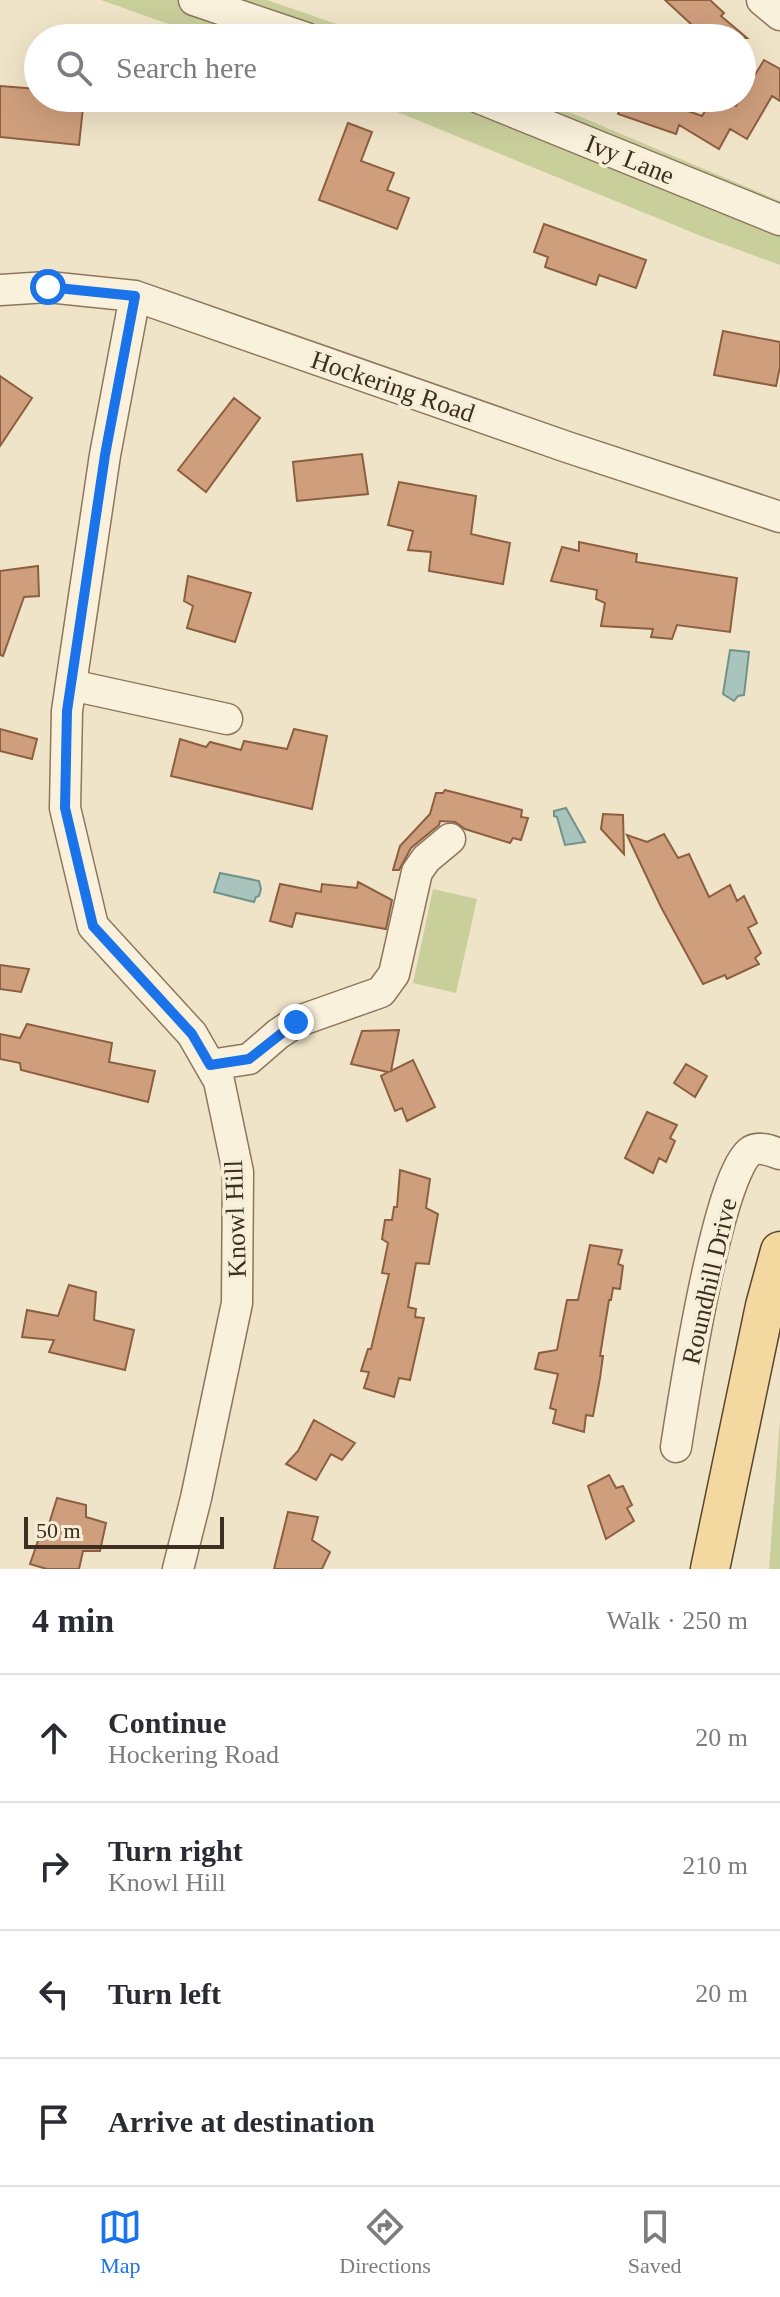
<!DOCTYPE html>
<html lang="en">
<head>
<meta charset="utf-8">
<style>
	:root { --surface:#fff; --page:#f7f7f7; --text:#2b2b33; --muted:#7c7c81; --line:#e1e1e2; --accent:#1a73e8 }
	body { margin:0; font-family:"Times New Roman",serif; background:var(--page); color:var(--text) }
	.scale { position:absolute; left:24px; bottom:20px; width:200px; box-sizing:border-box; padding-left:8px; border:4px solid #3d2e20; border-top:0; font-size:22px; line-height:28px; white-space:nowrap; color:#3d2e20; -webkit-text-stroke:6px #f7eed8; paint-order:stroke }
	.stop { position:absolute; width:24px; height:24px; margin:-18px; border:6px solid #1a73e8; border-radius:50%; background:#fff }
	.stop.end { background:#1a73e8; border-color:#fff; box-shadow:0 2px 8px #0008 }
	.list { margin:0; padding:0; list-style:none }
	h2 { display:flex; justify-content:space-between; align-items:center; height:104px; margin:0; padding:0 32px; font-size:34px }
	h2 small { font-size:26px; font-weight:400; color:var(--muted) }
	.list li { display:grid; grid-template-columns:52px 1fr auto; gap:24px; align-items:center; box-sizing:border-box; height:128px; padding:0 32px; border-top:2px solid var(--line) }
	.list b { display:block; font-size:30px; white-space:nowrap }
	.list p { margin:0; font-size:26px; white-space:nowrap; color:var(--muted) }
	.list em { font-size:26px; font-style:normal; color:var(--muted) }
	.icon { flex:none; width:44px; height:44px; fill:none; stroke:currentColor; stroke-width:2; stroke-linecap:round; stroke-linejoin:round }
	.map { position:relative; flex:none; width:780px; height:1569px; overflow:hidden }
	.search { position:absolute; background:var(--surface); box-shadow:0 8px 32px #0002; left:24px; right:24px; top:24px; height:88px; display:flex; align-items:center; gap:20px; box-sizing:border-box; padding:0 28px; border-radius:44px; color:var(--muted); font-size:30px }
	.sheet { height:616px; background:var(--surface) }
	nav { display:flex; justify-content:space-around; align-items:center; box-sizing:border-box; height:112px; border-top:2px solid var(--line); background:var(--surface); font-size:22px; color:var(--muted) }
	nav a { display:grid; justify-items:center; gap:4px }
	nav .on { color:var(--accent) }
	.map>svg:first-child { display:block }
</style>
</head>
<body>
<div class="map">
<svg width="780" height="1569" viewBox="0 0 780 1569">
	<rect width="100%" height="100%" fill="#f0e4c8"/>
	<!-- green -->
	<path fill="#c9cf9b" d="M 101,0 L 267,0 L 377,38 L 208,38 Z
		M 363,98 L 536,98 L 780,201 L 780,265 L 706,238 Z
		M 433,889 L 477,899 L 456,993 L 413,983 Z
		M 780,1419 L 780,1569 L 769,1569 Z"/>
	<!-- water -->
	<path fill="#a9c4bc" stroke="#6f938a" stroke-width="2" d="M 730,650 L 749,652 L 744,695 L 738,696 L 734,701 L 723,694 Z
		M 566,808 L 585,842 L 565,845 L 557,817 L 554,816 L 554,811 Z
		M 220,873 L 259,881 L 261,889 L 259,896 L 256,897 L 254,902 L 214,892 Z"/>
	<!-- building -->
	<path fill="#cf9f7d" stroke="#8d5f41" stroke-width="2" d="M 665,0 L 710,0 L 724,13 L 721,16 L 747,38 L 706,38 Z
		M 764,60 L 780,69 L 780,101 L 772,96 L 747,139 L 730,129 L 719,149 L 679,125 L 676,134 L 618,114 L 624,98 L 651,98 L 702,116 L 713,98 L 722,98 L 736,106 Z
		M 0,86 L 38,89 L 38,98 L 84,98 L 79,145 L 0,137 Z
		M 348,123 L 372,132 L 361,161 L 394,173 L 387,190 L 409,198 L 397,229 L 319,200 Z
		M 544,224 L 646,260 L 636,288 L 599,275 L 596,285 L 545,267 L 548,257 L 534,252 Z
		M 723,331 L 780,342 L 780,367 L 776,386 L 714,375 Z
		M 0,376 L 32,398 L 0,446 Z
		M 234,398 L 260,418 L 206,492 L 178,470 Z
		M 362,454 L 368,494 L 297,501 L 293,462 Z
		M 399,482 L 476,496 L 471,534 L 510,543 L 503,584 L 429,571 L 431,552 L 408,550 L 413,531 L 388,525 Z
		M 579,542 L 637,554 L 636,562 L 737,578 L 730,632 L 677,625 L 672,639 L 651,637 L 653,629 L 601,626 L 605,603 L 596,599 L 597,590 L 551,581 L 562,547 L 579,551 Z
		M 38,566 L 39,596 L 24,597 L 3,656 L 0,655 L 0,571 Z
		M 188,576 L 251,593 L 235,642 L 187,628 L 193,606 L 184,601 Z
		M 0,729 L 37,739 L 32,759 L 0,751 Z
		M 294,729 L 327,736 L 312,809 L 171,776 L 180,739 L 206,747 L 210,742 L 241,750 L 244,741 L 287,749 Z
		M 445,790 L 522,810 L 521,817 L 528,818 L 521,840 L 513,838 L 510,843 L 465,829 L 455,822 L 440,821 L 439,825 L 411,848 L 399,870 L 393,870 L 400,846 L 430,814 L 436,793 L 443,793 Z
		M 603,814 L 623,815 L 624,854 L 601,829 Z
		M 664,834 L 678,858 L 689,854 L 709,897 L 730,885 L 737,901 L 744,896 L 757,923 L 748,928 L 761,953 L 755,958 L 759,964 L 727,979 L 725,975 L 703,984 L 661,907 L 627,835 L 647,842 Z
		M 358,882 L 392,900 L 386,929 L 296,913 L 292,927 L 270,921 L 280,884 L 321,892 L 322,884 L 357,888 Z
		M 0,965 L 29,969 L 21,992 L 0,989 Z
		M 27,1024 L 112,1043 L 109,1062 L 155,1071 L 148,1102 L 21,1070 L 20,1063 L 0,1059 L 0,1034 L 20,1038 Z
		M 399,1030 L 391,1071 L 413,1060 L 435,1107 L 407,1121 L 402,1108 L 395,1111 L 381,1076 L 388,1072 L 351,1064 L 362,1031 Z
		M 686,1064 L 707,1076 L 695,1097 L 674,1083 Z
		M 647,1112 L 677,1125 L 670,1138 L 675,1141 L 666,1162 L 659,1158 L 653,1173 L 625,1158 Z
		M 400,1170 L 430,1179 L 426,1208 L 438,1214 L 429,1264 L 416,1263 L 408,1307 L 416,1309 L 415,1317 L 424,1318 L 410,1380 L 399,1378 L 394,1397 L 364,1388 L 369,1372 L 361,1371 L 368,1349 L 371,1349 L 389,1274 L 382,1273 L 388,1243 L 382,1239 L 385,1220 L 392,1220 L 394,1207 L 397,1207 Z
		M 590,1245 L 622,1250 L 618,1264 L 623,1266 L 620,1289 L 613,1288 L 611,1300 L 609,1300 L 600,1356 L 603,1356 L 600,1378 L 593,1416 L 586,1415 L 584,1432 L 553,1423 L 556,1410 L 550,1408 L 558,1374 L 535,1369 L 539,1353 L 557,1350 L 567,1300 L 578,1300 Z
		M 69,1285 L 96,1292 L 94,1320 L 134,1330 L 125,1370 L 49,1352 L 54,1340 L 22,1337 L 27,1310 L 58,1316 Z
		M 314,1420 L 355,1443 L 342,1460 L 331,1454 L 316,1480 L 286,1464 L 298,1451 Z
		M 609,1475 L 616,1488 L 623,1486 L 632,1505 L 627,1508 L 634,1521 L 606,1539 L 588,1486 Z
		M 57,1498 L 86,1505 L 86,1517 L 106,1523 L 100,1551 L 83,1551 L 79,1569 L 47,1569 L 30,1564 L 39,1538 L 45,1537 Z
		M 288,1512 L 318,1517 L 312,1540 L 330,1552 L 322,1569 L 274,1569 Z"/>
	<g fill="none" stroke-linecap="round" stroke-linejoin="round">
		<!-- minor casing -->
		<g stroke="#8d765c" stroke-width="33">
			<path id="minor" d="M 194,0 L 306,38
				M 762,0 L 780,15
				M 479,98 L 780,220
				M 0,290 L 48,287 L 135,296 L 567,447 L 780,517
				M 135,296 L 105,455 L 67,711 L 65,808 L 93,926 L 192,1034 L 219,1081 L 238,1172 L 237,1303 L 196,1498 L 178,1569
				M 71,685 L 227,719
				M 210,1065 L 249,1059 L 278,1034 L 296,1022 L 381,992 L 394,974 L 417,872 L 426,859 L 450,839
				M 676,1447 C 683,1402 718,1171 751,1151 C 760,1146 771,1151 780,1154"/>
		</g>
		<!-- major casing -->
		<g stroke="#5b4430" stroke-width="41">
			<path id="major" d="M 710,1569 L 765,1306 L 780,1251"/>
		</g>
		<!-- minor -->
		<use href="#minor" stroke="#faf1dc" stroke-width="30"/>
		<!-- major -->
		<use href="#major" stroke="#f3d9a0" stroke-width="38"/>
	</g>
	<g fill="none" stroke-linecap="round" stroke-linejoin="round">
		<!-- route -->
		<path stroke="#1a73e8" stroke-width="10" d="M 48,287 L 135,296 L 105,455 L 67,711 L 65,808 L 93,926 L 192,1034 L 210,1065 L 249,1059 L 296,1022"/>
	</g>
	<g text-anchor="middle" stroke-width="7" stroke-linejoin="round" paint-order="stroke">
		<!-- street labels -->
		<g font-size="26" fill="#3d2e20" stroke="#f7eed8">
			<text transform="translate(630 159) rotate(22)" y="9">Ivy Lane</text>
			<text transform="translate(393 386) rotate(19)" y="9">Hockering Road</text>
			<text transform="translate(235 1219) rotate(-92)" y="9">Knowl Hill</text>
			<text transform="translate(709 1281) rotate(-77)" y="9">Roundhill Drive</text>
		</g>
	</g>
</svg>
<div class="scale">50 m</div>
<div class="stop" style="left:48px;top:287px"></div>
<div class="stop end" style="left:296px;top:1022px"></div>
<div class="search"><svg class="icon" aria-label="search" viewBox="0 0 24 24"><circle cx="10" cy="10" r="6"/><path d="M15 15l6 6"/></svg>Search here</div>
</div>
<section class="sheet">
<h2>4 min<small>Walk · 250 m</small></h2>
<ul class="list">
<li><svg class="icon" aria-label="ahead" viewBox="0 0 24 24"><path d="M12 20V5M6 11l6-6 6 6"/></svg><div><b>Continue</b><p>Hockering Road</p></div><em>20 m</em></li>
<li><svg class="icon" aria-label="right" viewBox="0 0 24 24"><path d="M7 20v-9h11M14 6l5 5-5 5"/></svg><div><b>Turn right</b><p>Knowl Hill</p></div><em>210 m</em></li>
<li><svg class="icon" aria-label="left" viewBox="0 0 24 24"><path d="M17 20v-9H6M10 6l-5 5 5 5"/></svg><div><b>Turn left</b></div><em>20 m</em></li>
<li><svg class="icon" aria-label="arrive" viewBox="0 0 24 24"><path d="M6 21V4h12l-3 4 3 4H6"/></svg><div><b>Arrive at destination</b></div></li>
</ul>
</section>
<nav>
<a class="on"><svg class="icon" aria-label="map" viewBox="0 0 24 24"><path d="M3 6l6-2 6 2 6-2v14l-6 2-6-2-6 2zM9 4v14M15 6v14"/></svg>Map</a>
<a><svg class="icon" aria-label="directions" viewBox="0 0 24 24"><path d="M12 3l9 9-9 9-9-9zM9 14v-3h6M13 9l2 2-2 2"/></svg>Directions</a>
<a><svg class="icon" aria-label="saved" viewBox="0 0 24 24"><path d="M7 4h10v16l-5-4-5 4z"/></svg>Saved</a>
</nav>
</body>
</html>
